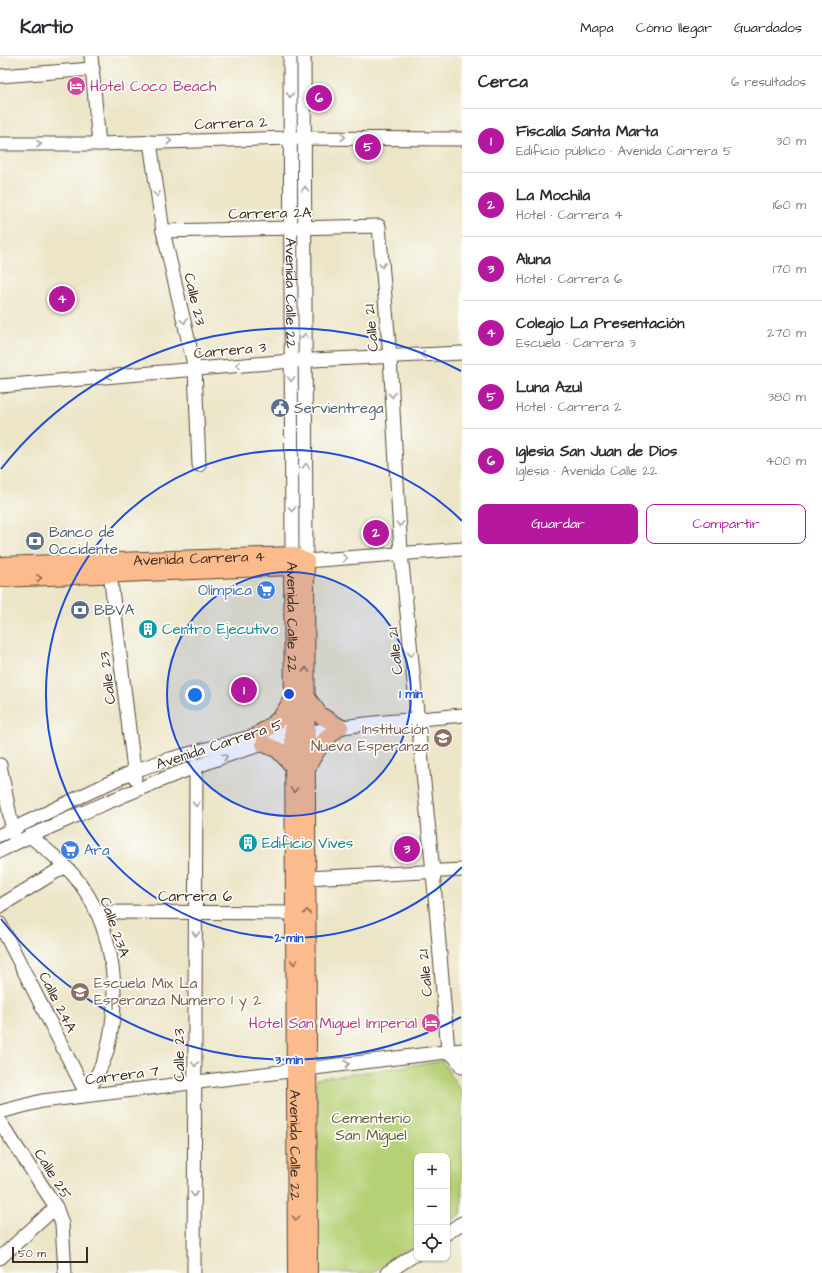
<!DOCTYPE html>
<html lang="es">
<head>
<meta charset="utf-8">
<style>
	:root { --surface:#fff; --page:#f7f7f7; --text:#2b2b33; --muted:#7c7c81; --line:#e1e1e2; --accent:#b5179e }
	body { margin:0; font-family:"Architects Daughter",sans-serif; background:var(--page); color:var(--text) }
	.controls { position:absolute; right:12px; bottom:12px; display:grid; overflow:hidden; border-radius:8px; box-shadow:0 1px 3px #0004 }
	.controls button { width:36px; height:36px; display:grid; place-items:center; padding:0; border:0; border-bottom:1px solid var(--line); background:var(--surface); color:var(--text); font:20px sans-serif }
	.scale { position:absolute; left:12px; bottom:10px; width:76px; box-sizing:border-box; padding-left:4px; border:2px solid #3b2a1e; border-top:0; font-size:11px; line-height:14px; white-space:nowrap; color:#3b2a1e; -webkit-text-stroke:3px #fdfcf7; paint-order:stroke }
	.you { position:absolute; left:195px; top:639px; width:14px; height:14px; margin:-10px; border:3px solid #fff; border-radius:50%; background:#1a73e8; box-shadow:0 0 0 6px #1a73e833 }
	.badge { display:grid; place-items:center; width:26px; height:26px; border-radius:50%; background:var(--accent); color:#fff; font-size:13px; font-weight:700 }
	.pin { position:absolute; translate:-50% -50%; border:2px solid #fff; box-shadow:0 1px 4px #0006 }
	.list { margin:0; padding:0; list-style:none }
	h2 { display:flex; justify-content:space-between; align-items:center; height:52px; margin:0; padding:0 16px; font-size:17px }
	h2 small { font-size:13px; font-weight:400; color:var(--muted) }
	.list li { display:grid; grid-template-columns:26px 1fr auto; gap:12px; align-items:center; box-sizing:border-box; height:64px; padding:0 16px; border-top:1px solid var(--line) }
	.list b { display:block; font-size:15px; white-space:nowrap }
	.list p { margin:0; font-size:13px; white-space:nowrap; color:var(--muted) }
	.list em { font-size:13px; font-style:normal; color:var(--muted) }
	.actions { display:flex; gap:8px; padding:12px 16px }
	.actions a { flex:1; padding:9px 0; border:1px solid var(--accent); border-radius:8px; text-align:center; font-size:14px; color:var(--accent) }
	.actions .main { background:var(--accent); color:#fff }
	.icon { flex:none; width:22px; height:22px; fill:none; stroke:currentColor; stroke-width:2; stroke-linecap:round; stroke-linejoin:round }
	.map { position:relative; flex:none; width:462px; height:1217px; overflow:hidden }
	header { display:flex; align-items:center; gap:24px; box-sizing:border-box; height:56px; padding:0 20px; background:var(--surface); border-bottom:1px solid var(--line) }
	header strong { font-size:19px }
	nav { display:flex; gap:22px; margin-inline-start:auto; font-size:14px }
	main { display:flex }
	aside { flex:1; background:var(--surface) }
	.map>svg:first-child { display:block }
</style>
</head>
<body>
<header>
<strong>Kartio</strong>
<nav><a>Mapa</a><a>Cómo llegar</a><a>Guardados</a></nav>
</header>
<main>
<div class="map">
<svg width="462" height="1217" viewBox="0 0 462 1217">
	<rect width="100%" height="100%" fill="#fdfcf7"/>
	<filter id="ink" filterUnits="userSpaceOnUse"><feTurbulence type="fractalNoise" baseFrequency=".025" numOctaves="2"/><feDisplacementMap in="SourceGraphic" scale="8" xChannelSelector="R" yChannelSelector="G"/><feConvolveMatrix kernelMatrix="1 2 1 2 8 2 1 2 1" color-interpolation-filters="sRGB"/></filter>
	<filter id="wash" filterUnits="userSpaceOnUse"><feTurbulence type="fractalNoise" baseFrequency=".012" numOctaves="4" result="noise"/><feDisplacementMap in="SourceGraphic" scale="16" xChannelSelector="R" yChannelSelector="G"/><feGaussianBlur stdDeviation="0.9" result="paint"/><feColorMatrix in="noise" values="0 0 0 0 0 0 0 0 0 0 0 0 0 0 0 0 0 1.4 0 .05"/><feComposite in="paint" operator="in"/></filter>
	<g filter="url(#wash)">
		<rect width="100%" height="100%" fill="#ece5c7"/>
		<!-- green -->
		<path fill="#b6d075" stroke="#787d4a" d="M 442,1005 L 462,1037 L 462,1157 L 447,1167 L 447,1100 L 417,1100 L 417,1187 L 372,1217 L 318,1217 L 316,1023 Z"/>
	</g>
	<g filter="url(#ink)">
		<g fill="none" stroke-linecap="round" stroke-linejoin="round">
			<!-- minor casing -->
			<g stroke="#564637" stroke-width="15">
				<g id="minor">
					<path d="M 91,0 L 99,88"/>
					<path id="s1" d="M 290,0 L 292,499"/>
					<path d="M 304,0 L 306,505 L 462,493"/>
					<path d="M 0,20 L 93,13"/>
					<path d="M 150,86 L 163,175 L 195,313 L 199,409"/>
					<path d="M 0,88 L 99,88 L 290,82 L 462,83"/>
					<path d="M 163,175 L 379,170 L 390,301 L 401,497 L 433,816 L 448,995 L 455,1001 L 462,1011"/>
					<path d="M 0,330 L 291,305 L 462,297"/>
					<path d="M 109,509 L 135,722"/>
					<path d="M 0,709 L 14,780"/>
					<path d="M 0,779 L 134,715 L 163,705 L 301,667"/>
					<path d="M 30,780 C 42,790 54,799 65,810 C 112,857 123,932 107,995 C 103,1010 93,1025 87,1039"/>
					<path d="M 0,795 C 30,779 62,766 94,752 C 159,724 225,697 293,680 C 348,667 406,665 462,659"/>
					<path d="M 307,822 L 462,814"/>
					<path d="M 0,850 L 65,810"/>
					<path d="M 96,856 L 294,857"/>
					<path d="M 0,868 L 87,1039"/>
					<path d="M 0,1056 L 42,1045 L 462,994"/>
					<path d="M 0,1066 L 56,1151 L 62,1168 L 65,1217"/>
					<path d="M 447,1177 L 462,1167"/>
					<path d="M 0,1202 L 56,1151"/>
					<path d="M 194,1217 L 196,709"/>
					<path d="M 387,1217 L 417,1197"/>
				</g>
			</g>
			<!-- major casing -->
			<g stroke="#564637" stroke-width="18">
				<g id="major">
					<path id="s2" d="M 292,499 L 296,1217"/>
					<path d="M 306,505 L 309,1217"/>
					<path id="s3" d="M 0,509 L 292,499 L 301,503"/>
					<path d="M 0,523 L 292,511 L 301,507"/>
					<path d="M 306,640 L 320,659 L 340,671 C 325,682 315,694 308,711"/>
					<path d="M 260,677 C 275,668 287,658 292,640"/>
					<path d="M 264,688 L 278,694 L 293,710"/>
				</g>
			</g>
			<!-- minor -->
			<use href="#minor" stroke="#fff" stroke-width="13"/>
			<!-- major -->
			<use href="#major" stroke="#fbbb8d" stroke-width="16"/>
		</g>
		<!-- one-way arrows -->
		<defs><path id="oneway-chevron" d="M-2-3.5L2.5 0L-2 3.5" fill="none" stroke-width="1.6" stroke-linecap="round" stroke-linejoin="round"/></defs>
		<g stroke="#a79f9a">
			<use href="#oneway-chevron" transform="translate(290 39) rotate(90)"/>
			<use href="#oneway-chevron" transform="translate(343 81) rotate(1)"/>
			<use href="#oneway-chevron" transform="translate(169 85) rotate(-2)"/>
			<use href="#oneway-chevron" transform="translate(39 88)"/>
			<use href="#oneway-chevron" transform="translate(305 133) rotate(-90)"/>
			<use href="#oneway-chevron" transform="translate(157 138) rotate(82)"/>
			<use href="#oneway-chevron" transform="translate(382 209) rotate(85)"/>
			<use href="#oneway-chevron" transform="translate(184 265) rotate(77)"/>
			<use href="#oneway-chevron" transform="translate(305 280) rotate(-90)"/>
			<use href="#oneway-chevron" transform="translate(423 299) rotate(177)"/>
			<use href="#oneway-chevron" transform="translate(238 309) rotate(175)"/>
			<use href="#oneway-chevron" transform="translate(109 320) rotate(175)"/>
			<use href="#oneway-chevron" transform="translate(291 323) rotate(90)"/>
			<use href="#oneway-chevron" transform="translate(392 339) rotate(87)"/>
			<use href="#oneway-chevron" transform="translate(306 410) rotate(-90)"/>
			<use href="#oneway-chevron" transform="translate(292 453) rotate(90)"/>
			<use href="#oneway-chevron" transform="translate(400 468) rotate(87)"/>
			<use href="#oneway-chevron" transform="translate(345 502) rotate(-4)"/>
			<use href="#oneway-chevron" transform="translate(411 598) rotate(84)"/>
			<use href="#oneway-chevron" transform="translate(225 701) rotate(-17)"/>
			<use href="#oneway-chevron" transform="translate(196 748) rotate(90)"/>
			<use href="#oneway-chevron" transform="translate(196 878) rotate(90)"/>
			<use href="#oneway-chevron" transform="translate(195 1008) rotate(90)"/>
			<use href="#oneway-chevron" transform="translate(347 1008) rotate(-7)"/>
			<use href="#oneway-chevron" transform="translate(194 1138) rotate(90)"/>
		</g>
		<g stroke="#916b50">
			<use href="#oneway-chevron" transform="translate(39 522) rotate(-2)"/>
			<use href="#oneway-chevron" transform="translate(306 614) rotate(-90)"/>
			<use href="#oneway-chevron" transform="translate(294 734) rotate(90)"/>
			<use href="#oneway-chevron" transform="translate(307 856) rotate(-90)"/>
			<use href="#oneway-chevron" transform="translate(294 906) rotate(90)"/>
			<use href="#oneway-chevron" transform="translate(296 1162) rotate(90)"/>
		</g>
	</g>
	<!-- distance rings -->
	<circle cx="289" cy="638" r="122" fill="#1d4ed8" fill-opacity=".12"/>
	<g fill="none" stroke="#1d4ed8" stroke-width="2">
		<circle cx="289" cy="638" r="122"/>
		<path d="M462 811A244 244 0 1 1 462 465"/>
		<path d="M461 961A366 366 0 0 1 1 863M1 413A366 366 0 0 1 461 315"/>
	</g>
	<!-- icons -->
	<defs>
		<g id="hotel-disc" transform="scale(1)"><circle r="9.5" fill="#d1479c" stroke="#fdfcf7"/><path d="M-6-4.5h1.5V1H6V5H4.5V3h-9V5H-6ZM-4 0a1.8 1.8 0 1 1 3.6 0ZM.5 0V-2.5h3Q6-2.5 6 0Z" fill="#fff"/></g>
		<g id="civic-disc" transform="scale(1)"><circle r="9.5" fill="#5c6f8a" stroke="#fdfcf7"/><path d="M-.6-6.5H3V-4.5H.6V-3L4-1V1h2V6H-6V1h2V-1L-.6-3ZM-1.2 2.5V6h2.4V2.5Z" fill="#fff"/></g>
		<g id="bank-disc" transform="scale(1)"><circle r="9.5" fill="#5c6f8a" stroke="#fdfcf7"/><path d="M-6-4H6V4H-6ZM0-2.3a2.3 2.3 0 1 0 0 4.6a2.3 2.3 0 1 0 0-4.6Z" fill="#fff"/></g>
		<g id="supermarket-disc" transform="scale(1)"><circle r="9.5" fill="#3f7fe0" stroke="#fdfcf7"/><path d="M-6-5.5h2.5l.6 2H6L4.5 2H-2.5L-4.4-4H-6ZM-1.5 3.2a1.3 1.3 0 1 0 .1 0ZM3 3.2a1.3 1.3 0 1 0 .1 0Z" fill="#fff"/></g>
		<g id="building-disc" transform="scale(1)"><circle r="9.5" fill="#0f9aa8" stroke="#fdfcf7"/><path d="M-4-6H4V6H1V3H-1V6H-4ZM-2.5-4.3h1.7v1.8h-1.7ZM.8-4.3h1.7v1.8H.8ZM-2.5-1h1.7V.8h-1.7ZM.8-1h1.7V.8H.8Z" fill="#fff"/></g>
		<g id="school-disc" transform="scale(1)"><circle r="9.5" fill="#8d6e63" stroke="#fdfcf7"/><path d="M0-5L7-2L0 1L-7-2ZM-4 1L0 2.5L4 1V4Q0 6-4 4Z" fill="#fff"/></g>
	</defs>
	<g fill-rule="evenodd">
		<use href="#hotel-disc" x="76" y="30"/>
		<use href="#civic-disc" x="280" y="352"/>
		<use href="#bank-disc" x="35" y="485"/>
		<use href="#supermarket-disc" x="266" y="534"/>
		<use href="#bank-disc" x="80" y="554"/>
		<use href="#building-disc" x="148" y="573"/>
		<use href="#school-disc" x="443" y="682"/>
		<use href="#building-disc" x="248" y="787"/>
		<use href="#supermarket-disc" x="70" y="794"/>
		<use href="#school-disc" x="80" y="936"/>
		<use href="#hotel-disc" x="431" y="967"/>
	</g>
	<g text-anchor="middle" stroke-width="3.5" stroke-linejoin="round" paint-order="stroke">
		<!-- hotel labels -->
		<g font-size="15" fill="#b23c85" stroke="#fdfcf7" text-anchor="start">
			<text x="90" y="35">Hotel Coco Beach</text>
			<text x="417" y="972" text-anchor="end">Hotel San Miguel Imperial</text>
		</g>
		<!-- street labels -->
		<g font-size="15" fill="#3b2a1e" stroke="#fdfcf7">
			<text transform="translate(231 67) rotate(-2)" y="5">Carrera 2</text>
			<text transform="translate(270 157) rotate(-1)" y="5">Carrera 2A</text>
			<text dy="5" stroke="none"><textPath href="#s1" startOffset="237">Avenida Calle 22</textPath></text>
			<text transform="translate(195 243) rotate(77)" y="5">Calle 23</text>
			<text transform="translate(371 272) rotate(-95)" y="5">Calle 21</text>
			<text transform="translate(230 294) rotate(-5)" y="5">Carrera 3</text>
			<text dy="5" stroke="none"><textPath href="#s3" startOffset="199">Avenida Carrera 4</textPath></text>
			<text dy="5" stroke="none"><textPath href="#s2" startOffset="62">Avenida Calle 22</textPath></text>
			<text transform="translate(395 595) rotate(-96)" y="5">Calle 21</text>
			<text transform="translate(107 622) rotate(-97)" y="5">Calle 23</text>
			<text transform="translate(219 688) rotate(-18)" y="5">Avenida Carrera 5</text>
			<text x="195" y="845">Carrera 6</text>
			<text transform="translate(115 871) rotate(71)" y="5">Calle 23A</text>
			<text transform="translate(425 917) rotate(-95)" y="5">Calle 21</text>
			<text transform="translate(58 946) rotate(63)" y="5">Calle 24A</text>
			<text transform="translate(179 999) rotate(-90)" y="5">Calle 23</text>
			<text transform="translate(122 1019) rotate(-7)" y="5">Carrera 7</text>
			<text dy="5" stroke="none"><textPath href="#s2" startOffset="590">Avenida Calle 22</textPath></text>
			<text transform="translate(53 1118) rotate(58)" y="5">Calle 25</text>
		</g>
		<!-- service labels -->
		<g font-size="15" fill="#4e5e75" stroke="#fdfcf7" text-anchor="start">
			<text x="294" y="357">Servientrega</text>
			<text x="49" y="481">Banco de<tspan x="49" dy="17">Occidente</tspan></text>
			<text x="94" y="559">BBVA</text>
		</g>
		<!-- shop labels -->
		<g font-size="15" fill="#366cbe" stroke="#fdfcf7" text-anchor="end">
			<text x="252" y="539">Olímpica</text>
			<text x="84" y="799" text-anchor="start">Ara</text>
		</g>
		<!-- culture labels -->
		<g font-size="15" fill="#0d838f" stroke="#fdfcf7" text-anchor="start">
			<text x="162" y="578">Centro Ejecutivo</text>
			<text x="262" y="792">Edificio Vives</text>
		</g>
		<!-- education labels -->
		<g font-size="15" fill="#785e54" stroke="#fdfcf7" text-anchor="end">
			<text x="429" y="678">Institución<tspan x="429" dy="17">Nueva Esperanza</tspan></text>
			<text x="94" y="932" text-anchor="start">Escuela Mix La<tspan x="94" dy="17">Esperanza Numero 1 y 2</tspan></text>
		</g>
		<!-- park labels -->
		<g font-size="15" fill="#605c38" stroke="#fdfcf7">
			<text x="371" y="1067">Cementerio<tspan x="371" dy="17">San Miguel</tspan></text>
		</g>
	</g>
	<circle cx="289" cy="638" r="6" fill="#1d4ed8" stroke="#fdfcf7" stroke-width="2"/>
	<g font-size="12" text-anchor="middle" font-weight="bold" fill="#1d4ed8" stroke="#fdfcf7" stroke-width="3.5" stroke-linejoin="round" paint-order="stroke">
		<text x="411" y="642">1 min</text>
		<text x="289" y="886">2 min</text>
		<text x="289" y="1008">3 min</text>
	</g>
</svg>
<div class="controls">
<button>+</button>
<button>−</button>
<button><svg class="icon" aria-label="locate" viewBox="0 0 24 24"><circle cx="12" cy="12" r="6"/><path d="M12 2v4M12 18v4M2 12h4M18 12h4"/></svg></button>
</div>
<div class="scale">50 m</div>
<div class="you"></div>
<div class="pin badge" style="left:244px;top:634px">1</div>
<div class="pin badge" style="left:376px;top:477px">2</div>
<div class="pin badge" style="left:407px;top:793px">3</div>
<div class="pin badge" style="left:62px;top:243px">4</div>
<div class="pin badge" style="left:368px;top:91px">5</div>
<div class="pin badge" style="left:319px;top:42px">6</div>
</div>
<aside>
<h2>Cerca<small>6 resultados</small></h2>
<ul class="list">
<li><span class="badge">1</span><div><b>Fiscalía Santa Marta</b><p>Edificio público · Avenida Carrera 5</p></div><em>30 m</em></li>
<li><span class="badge">2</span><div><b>La Mochila</b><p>Hotel · Carrera 4</p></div><em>160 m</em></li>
<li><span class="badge">3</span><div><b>Aluna</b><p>Hotel · Carrera 6</p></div><em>170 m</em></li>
<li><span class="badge">4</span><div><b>Colegio La Presentación</b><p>Escuela · Carrera 3</p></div><em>270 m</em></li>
<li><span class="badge">5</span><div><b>Luna Azul</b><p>Hotel · Carrera 2</p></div><em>380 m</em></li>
<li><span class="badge">6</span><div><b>Iglesia San Juan de Dios</b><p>Iglesia · Avenida Calle 22</p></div><em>400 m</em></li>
</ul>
<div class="actions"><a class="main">Guardar</a><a>Compartir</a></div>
</aside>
</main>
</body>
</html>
